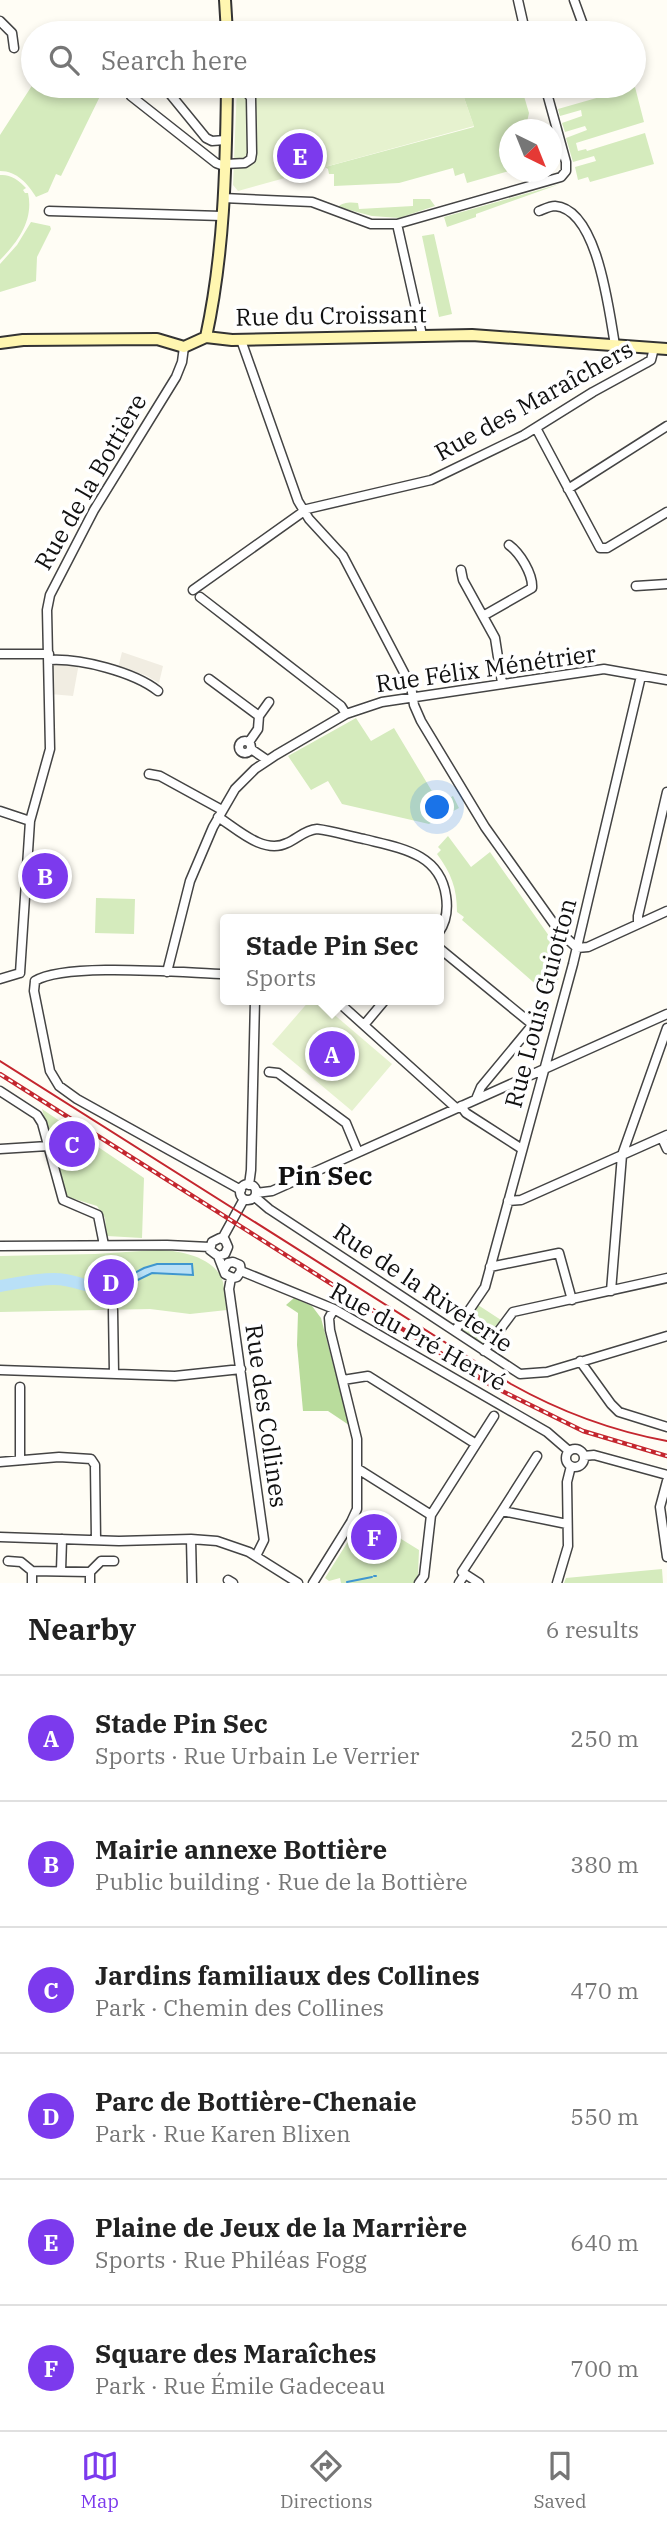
<!DOCTYPE html>
<html lang="en">
<head>
<meta charset="utf-8">
<style>
	:root { --surface:#fff; --page:#f6f6f6; --text:#222; --muted:#767676; --line:#e0e0e0; --accent:#7c3aed }
	body { margin:0; font-family:"IBM Plex Serif",serif; background:var(--page); color:var(--text) }
	.compass { position:absolute; left:499px; top:119px; width:63px; height:63px; border-radius:50%; background:var(--surface); box-shadow:0 4px 10px #0003; rotate:137deg }
	.you { position:absolute; left:438px; top:808px; width:24px; height:24px; margin:-18px; border:5px solid #fff; border-radius:50%; background:#1a73e8; box-shadow:0 0 0 10px #1a73e833 }
	.badge { display:grid; place-items:center; width:46px; height:46px; border-radius:50%; background:var(--accent); color:#fff; font-size:23px; font-weight:700 }
	.pin { position:absolute; translate:-50% -50%; border:4px solid #fff; box-shadow:0 2px 7px #0006 }
	.popup { position:absolute; left:220px; top:914px; width:224px; height:91px; box-sizing:border-box; display:grid; place-content:center; border-radius:7px; background:var(--surface); filter:drop-shadow(0 2px 5px #0005); font-size:23px; white-space:nowrap; color:var(--muted) }
	.popup b { font-size:26px; color:var(--text) }
	.popup::after { content:''; position:absolute; left:50%; top:100%; margin-left:-14px; border:14px solid transparent; border-top-color:var(--surface) }
	.list { margin:0; padding:0; list-style:none }
	h2 { display:flex; justify-content:space-between; align-items:center; height:91px; margin:0; padding:0 28px; font-size:30px }
	h2 small { font-size:23px; font-weight:400; color:var(--muted) }
	.list li { display:grid; grid-template-columns:46px 1fr auto; gap:21px; align-items:center; box-sizing:border-box; height:126px; padding:0 28px; border-top:2px solid var(--line) }
	.list b { display:block; font-size:26px; white-space:nowrap }
	.list p { margin:0; font-size:23px; white-space:nowrap; color:var(--muted) }
	.list em { font-size:23px; font-style:normal; color:var(--muted) }
	.icon { flex:none; width:38px; height:38px; fill:none; stroke:currentColor; stroke-width:2; stroke-linecap:round; stroke-linejoin:round }
	.map { position:relative; flex:none; width:667px; height:1583px; overflow:hidden }
	.search { position:absolute; background:var(--surface); box-shadow:0 4px 10px #0003; left:21px; right:21px; top:21px; height:77px; display:flex; align-items:center; gap:18px; box-sizing:border-box; padding:0 24px; border-radius:38px; color:var(--muted); font-size:26px }
	.sheet { height:847px; background:var(--surface) }
	nav { display:flex; justify-content:space-around; align-items:center; box-sizing:border-box; height:98px; border-top:2px solid var(--line); background:var(--surface); font-size:19px; color:var(--muted) }
	nav a { display:grid; justify-items:center; gap:4px }
	nav .on { color:var(--accent) }
	.map>svg:first-child { display:block }
</style>
</head>
<body>
<div class="map">
<svg width="667" height="1583" viewBox="0 0 667 1583">
	<rect width="100%" height="100%" fill="#fffdf5"/>
	<!-- green -->
	<path fill="#d5ebbd" d="M 33,84 L 105,86 L 61,176 L 56,174 L 48,192 L 36,197 C 28,184 17,171 0,171 L 0,135 Z
		M 460,86 L 472,86 L 475,96 L 507,86 L 521,86 L 529,113 L 527,122 L 533,129 L 510,130 L 509,171 L 467,183 L 464,173 L 455,176 L 453,168 L 399,183 L 334,186 L 334,174 L 329,174 L 328,169 L 325,167 L 474,127 Z
		M 635,87 L 644,122 L 576,143 L 578,151 L 586,149 L 587,151 L 645,133 L 654,164 L 590,182 L 588,177 L 578,180 L 575,167 L 596,161 L 594,156 L 573,162 L 566,138 L 587,130 L 585,126 L 565,132 L 562,123 L 582,116 L 581,110 L 560,116 L 558,109 Z
		M 0,175 C 10,174 19,180 26,188 L 23,190 L 25,193 L 28,193 C 34,220 18,242 0,260 Z
		M 560,184 L 476,214 L 476,217 L 447,227 L 444,217 Z
		M 413,199 L 430,199 L 435,206 L 399,218 L 372,216 L 338,207 C 343,202 351,202 358,203 L 359,209 L 413,206 Z
		M 31,222 L 50,226 L 51,229 L 37,257 L 36,281 L 0,292 L 0,264 L 17,245 Z
		M 434,234 L 452,314 L 439,317 L 422,236 Z
		M 356,718 L 371,741 L 394,728 L 439,803 L 453,796 L 459,808 L 429,824 L 342,804 L 328,781 L 311,790 L 288,756 Z
		M 448,836 L 471,867 L 490,852 L 561,953 L 558,981 L 548,995 L 462,920 L 464,917 L 457,912 C 457,888 451,873 437,854 L 441,850 L 438,847 Z
		M 96,898 L 135,899 L 134,934 L 95,933 Z
		M 42,1109 L 144,1178 L 142,1238 L 107,1236 L 105,1218 L 97,1206 L 65,1196 Z
		M 157,1250 C 179,1250 216,1257 223,1282 C 225,1291 225,1301 227,1310 L 190,1314 L 150,1309 L 0,1312 L 0,1256 L 95,1254 Z
		M 478,1305 L 501,1320 L 484,1345 L 461,1330 Z
		M 364,1516 L 419,1550 L 418,1575 L 414,1583 L 341,1583 L 340,1578 L 329,1581 L 325,1578 Z
		M 662,1569 L 663,1583 L 564,1583 L 566,1578 Z"/>
	<!-- forest -->
	<path fill="#b9dc9c" d="M 294,1298 L 312,1306 L 321,1318 L 349,1425 L 328,1411 L 303,1411 L 297,1345 L 298,1313 L 286,1305 Z"/>
	<!-- pitch -->
	<path fill="#e6f2cf" d="M 237,86 L 460,86 L 474,126 L 238,191 L 233,185 Z
		M 310,1000 L 317,1000 L 392,1064 L 352,1111 L 272,1044 Z"/>
	<!-- plaza -->
	<path fill="#f1ede2" d="M 122,652 L 163,666 L 159,683 L 145,675 L 118,668 Z
		M 49,660 L 79,663 L 73,696 L 50,694 Z"/>
	<!-- water -->
	<path fill="#b9e0f7" stroke="#3f96cf" stroke-width="2" d="M 157,1264 L 192,1264 L 193,1275 L 152,1273 L 115,1291 L 114,1284 L 144,1268 Z"/>
	<g fill="none" stroke-linecap="round" stroke-linejoin="round">
		<!-- stream -->
		<path stroke="#3f96cf" stroke-width="2" d="M 374,1576 L 376,1576
			M 347,1582 L 372,1577"/>
		<!-- river -->
		<path stroke="#b9e0f7" stroke-width="12" d="M 0,1286 C 18,1283 36,1279 54,1279 C 85,1279 94,1298 128,1281"/>
		<!-- street casing -->
		<g stroke="#444" stroke-width="11">
			<path id="street" d="M 574,0 L 586,33
				M 0,21 L 12,33 L 14,48
				M 127,27 L 143,33
				M 450,30 L 451,33
				M 507,33 L 518,29 L 523,22 L 518,0
				M 166,89 L 206,138 L 212,141 L 225,140
				M 131,96 L 216,163 L 224,166
				M 225,164 L 245,163 L 251,159 L 252,153 L 251,98 C 245,88 238,88 227,88
				M 223,198 L 312,202 L 371,224 L 397,224 L 422,335
				M 49,211 L 222,216
				M 539,211 C 544,209 550,206 555,206 C 598,209 609,312 615,345
				M 397,224 L 561,177 L 566,171 L 566,162 L 545,86
				M 241,340 L 298,501 L 309,519 L 343,556 L 411,686 L 414,705 L 421,721 L 485,827 L 559,931 L 577,948
				M 536,428 L 600,548 L 607,548 L 667,512
				M 568,489 L 667,426
				M 461,570 L 463,580 L 495,638 L 502,683
				M 636,586 L 667,584
				M 193,590 L 307,509 L 431,480 L 524,435 L 593,392 L 646,363 L 651,360 L 654,348
				M 200,597 L 341,706 L 346,714
				M 483,616 L 532,588 C 533,574 520,553 509,545
				M 0,654 L 49,654
				M 49,660 C 80,658 134,672 158,691
				M 209,679 L 259,716 L 258,729 L 249,742
				M 259,716 L 269,702
				M239 747a6 6 0 1 1 12 0a6 6 0 1 1-12 0Z
				M 251,749 L 267,760
				M 149,774 L 160,776 L 222,810
				M 0,811 L 30,821
				M 218,817 C 236,828 263,855 287,843 C 298,838 305,830 317,829 C 333,831 349,836 364,839 C 400,848 440,853 446,896 C 448,909 446,922 439,932
				M 638,924 L 638,916 L 667,792
				M 439,948 L 533,1025
				M 577,948 L 588,947 L 667,911
				M 167,972 L 190,881 L 213,827 L 235,789 L 255,769 L 276,755 L 346,714 L 382,702 L 604,669 L 667,680
				M 20,973 L 30,821 L 50,749 L 47,610 L 50,595 L 94,510 L 176,377 L 182,362 L 184,347
				M 0,979 L 20,973
				M 35,981 L 34,991 L 50,1071 L 59,1086 L 77,1099 L 241,1190
				M 35,981 C 65,962 186,973 225,974
				M 336,1000 L 456,1108
				M 364,1025 L 385,1000
				M 269,1072 L 278,1073 L 346,1123 L 358,1152
				M 0,1091 L 37,1115 L 42,1123 L 63,1200 L 98,1215 L 104,1245
				M 476,1099 L 481,1087 L 544,1011
				M 461,1106 L 466,1113 L 522,1149
				M 662,1138 L 667,1149
				M 0,1149 L 48,1146
				M240 1192a8 8 0 1 1 16 0a8 8 0 1 1-16 0Z
				M 249,1185 L 251,1170 L 255,1000
				M 256,1193 L 272,1191 L 667,1014
				M 255,1197 L 269,1209 L 520,1374 L 547,1372 L 667,1336
				M 508,1201 L 521,1200 L 667,1135
				M 222,1239 L 244,1199
				M 0,1246 L 167,1245 L 210,1247
				M 218,1256 L 225,1254 L 228,1247 L 225,1240 L 220,1238 L 212,1242 L 210,1250 L 218,1256 L 225,1274 L 233,1278 L 237,1277 L 241,1271 L 240,1265 L 233,1262 L 228,1263 L 224,1269
				M 490,1267 L 559,1253 L 572,1300
				M 241,1271 L 334,1309 L 547,1432 L 569,1451
				M 231,1278 L 229,1289 L 264,1540 L 256,1556
				M 611,1291 L 622,1155 L 667,1028
				M 113,1310 L 114,1373
				M 455,1331 L 485,1287 L 573,964 L 641,676
				M 484,1351 L 513,1312 L 667,1278
				M 580,1361 L 611,1404 L 619,1412 L 667,1427
				M 0,1370 L 175,1376 L 241,1369
				M 343,1380 L 368,1376 L 476,1444
				M 20,1387 L 20,1460
				M566 1458a9 9 0 1 1 18 0a9 9 0 1 1-18 0Z
				M 584,1456 L 594,1455 L 667,1475
				M 0,1462 L 59,1457 L 91,1459 L 95,1465 L 96,1540
				M 358,1469 L 431,1515
				M 667,1481 L 660,1507 L 667,1557
				M 502,1511 L 537,1456
				M 0,1537 L 119,1541 L 191,1539 L 217,1541 L 249,1552 L 298,1583
				M 191,1539 L 192,1583
				M 8,1561 L 21,1562 L 32,1571
				M 61,1571 L 62,1539
				M 90,1572 L 101,1561 L 114,1561
				M 228,1580 L 233,1583
				M 32,1583 L 32,1571 L 90,1572 L 90,1583
				M 313,1583 L 351,1522 L 357,1509 L 357,1439 L 330,1330 L 329,1318 L 334,1309
				M 419,1583 L 424,1576 L 431,1515 L 494,1416
				M 459,1583 L 465,1574
				M 479,1583 L 462,1572 L 502,1511 L 567,1524
				M 557,1583 L 568,1546 L 567,1482 L 571,1466"/>
		</g>
		<!-- secondary casing -->
		<g stroke="#333" stroke-width="14">
			<path id="secondary" d="M 225,0 L 227,33
				M 206,337 C 224,254 226,170 227,86
				M 0,343 L 23,340 L 157,339 L 184,347 L 206,337 L 232,340 L 472,335 L 667,349"/>
		</g>
		<!-- street -->
		<use href="#street" stroke="#fff" stroke-width="8"/>
		<!-- secondary -->
		<use href="#secondary" stroke="#fff6b0" stroke-width="10"/>
		<!-- tram -->
		<path stroke="#c4262e" stroke-width="2" d="M 0,1061 L 511,1384 C 559,1411 613,1431 667,1441"/>
		<!-- rail casing -->
		<g stroke="#c4262e" stroke-width="4.5">
			<path id="rail" d="M 0,1074 L 494,1387 L 583,1431 L 667,1456"/>
		</g>
		<!-- rail -->
		<use href="#rail" stroke="#fff" stroke-width="2" stroke-dasharray="5" stroke-linecap="butt"/>
	</g>
	<g text-anchor="middle" stroke-width="7" stroke-linejoin="round" paint-order="stroke">
		<!-- street labels -->
		<g font-size="24" fill="#111" stroke="#fff">
			<text transform="translate(331 316) rotate(-1)" y="8">Rue du Croissant</text>
			<text transform="translate(534 401) rotate(-29)" y="8">Rue des Maraîchers</text>
			<text transform="translate(91 482) rotate(-60)" y="8">Rue de la Bottière</text>
			<text transform="translate(486 669) rotate(-8)" y="8">Rue Félix Ménétrier</text>
			<text transform="translate(541 1003) rotate(-75)" y="8">Rue Louis Guiotton</text>
			<text transform="translate(423 1288) rotate(34)" y="8">Rue de la Riveterie</text>
			<text transform="translate(418 1337) rotate(29)" y="8">Rue du Pré Hervé</text>
			<text transform="translate(266 1416) rotate(82)" y="8">Rue des Collines</text>
		</g>
		<!-- neighbourhood labels -->
		<g font-size="26" font-weight="bold" fill="#111" stroke="#fff">
			<text x="325" y="1185">Pin Sec</text>
		</g>
	</g>
</svg>
<svg class="compass" viewBox="-18 -18 36 36"><path d="M0-13l5 13h-10z" fill="#e53935"/><path d="M0 13l5-13h-10z" fill="#767676"/></svg>
<div class="you"></div>
<div class="pin badge" style="left:332px;top:1054px">A</div>
<div class="popup"><b>Stade Pin Sec</b>Sports</div>
<div class="pin badge" style="left:45px;top:876px">B</div>
<div class="pin badge" style="left:72px;top:1144px">C</div>
<div class="pin badge" style="left:111px;top:1282px">D</div>
<div class="pin badge" style="left:300px;top:156px">E</div>
<div class="pin badge" style="left:374px;top:1537px">F</div>
<div class="search"><svg class="icon" aria-label="search" viewBox="0 0 24 24"><circle cx="10" cy="10" r="6"/><path d="M15 15l6 6"/></svg>Search here</div>
</div>
<section class="sheet">
<h2>Nearby<small>6 results</small></h2>
<ul class="list">
<li><span class="badge">A</span><div><b>Stade Pin Sec</b><p>Sports · Rue Urbain Le Verrier</p></div><em>250 m</em></li>
<li><span class="badge">B</span><div><b>Mairie annexe Bottière</b><p>Public building · Rue de la Bottière</p></div><em>380 m</em></li>
<li><span class="badge">C</span><div><b>Jardins familiaux des Collines</b><p>Park · Chemin des Collines</p></div><em>470 m</em></li>
<li><span class="badge">D</span><div><b>Parc de Bottière-Chenaie</b><p>Park · Rue Karen Blixen</p></div><em>550 m</em></li>
<li><span class="badge">E</span><div><b>Plaine de Jeux de la Marrière</b><p>Sports · Rue Philéas Fogg</p></div><em>640 m</em></li>
<li><span class="badge">F</span><div><b>Square des Maraîches</b><p>Park · Rue Émile Gadeceau</p></div><em>700 m</em></li>
</ul>
</section>
<nav>
<a class="on"><svg class="icon" aria-label="map" viewBox="0 0 24 24"><path d="M3 6l6-2 6 2 6-2v14l-6 2-6-2-6 2zM9 4v14M15 6v14"/></svg>Map</a>
<a><svg class="icon" aria-label="directions" viewBox="0 0 24 24"><path d="M12 3l9 9-9 9-9-9zM9 14v-3h6M13 9l2 2-2 2"/></svg>Directions</a>
<a><svg class="icon" aria-label="saved" viewBox="0 0 24 24"><path d="M7 4h10v16l-5-4-5 4z"/></svg>Saved</a>
</nav>
</body>
</html>
